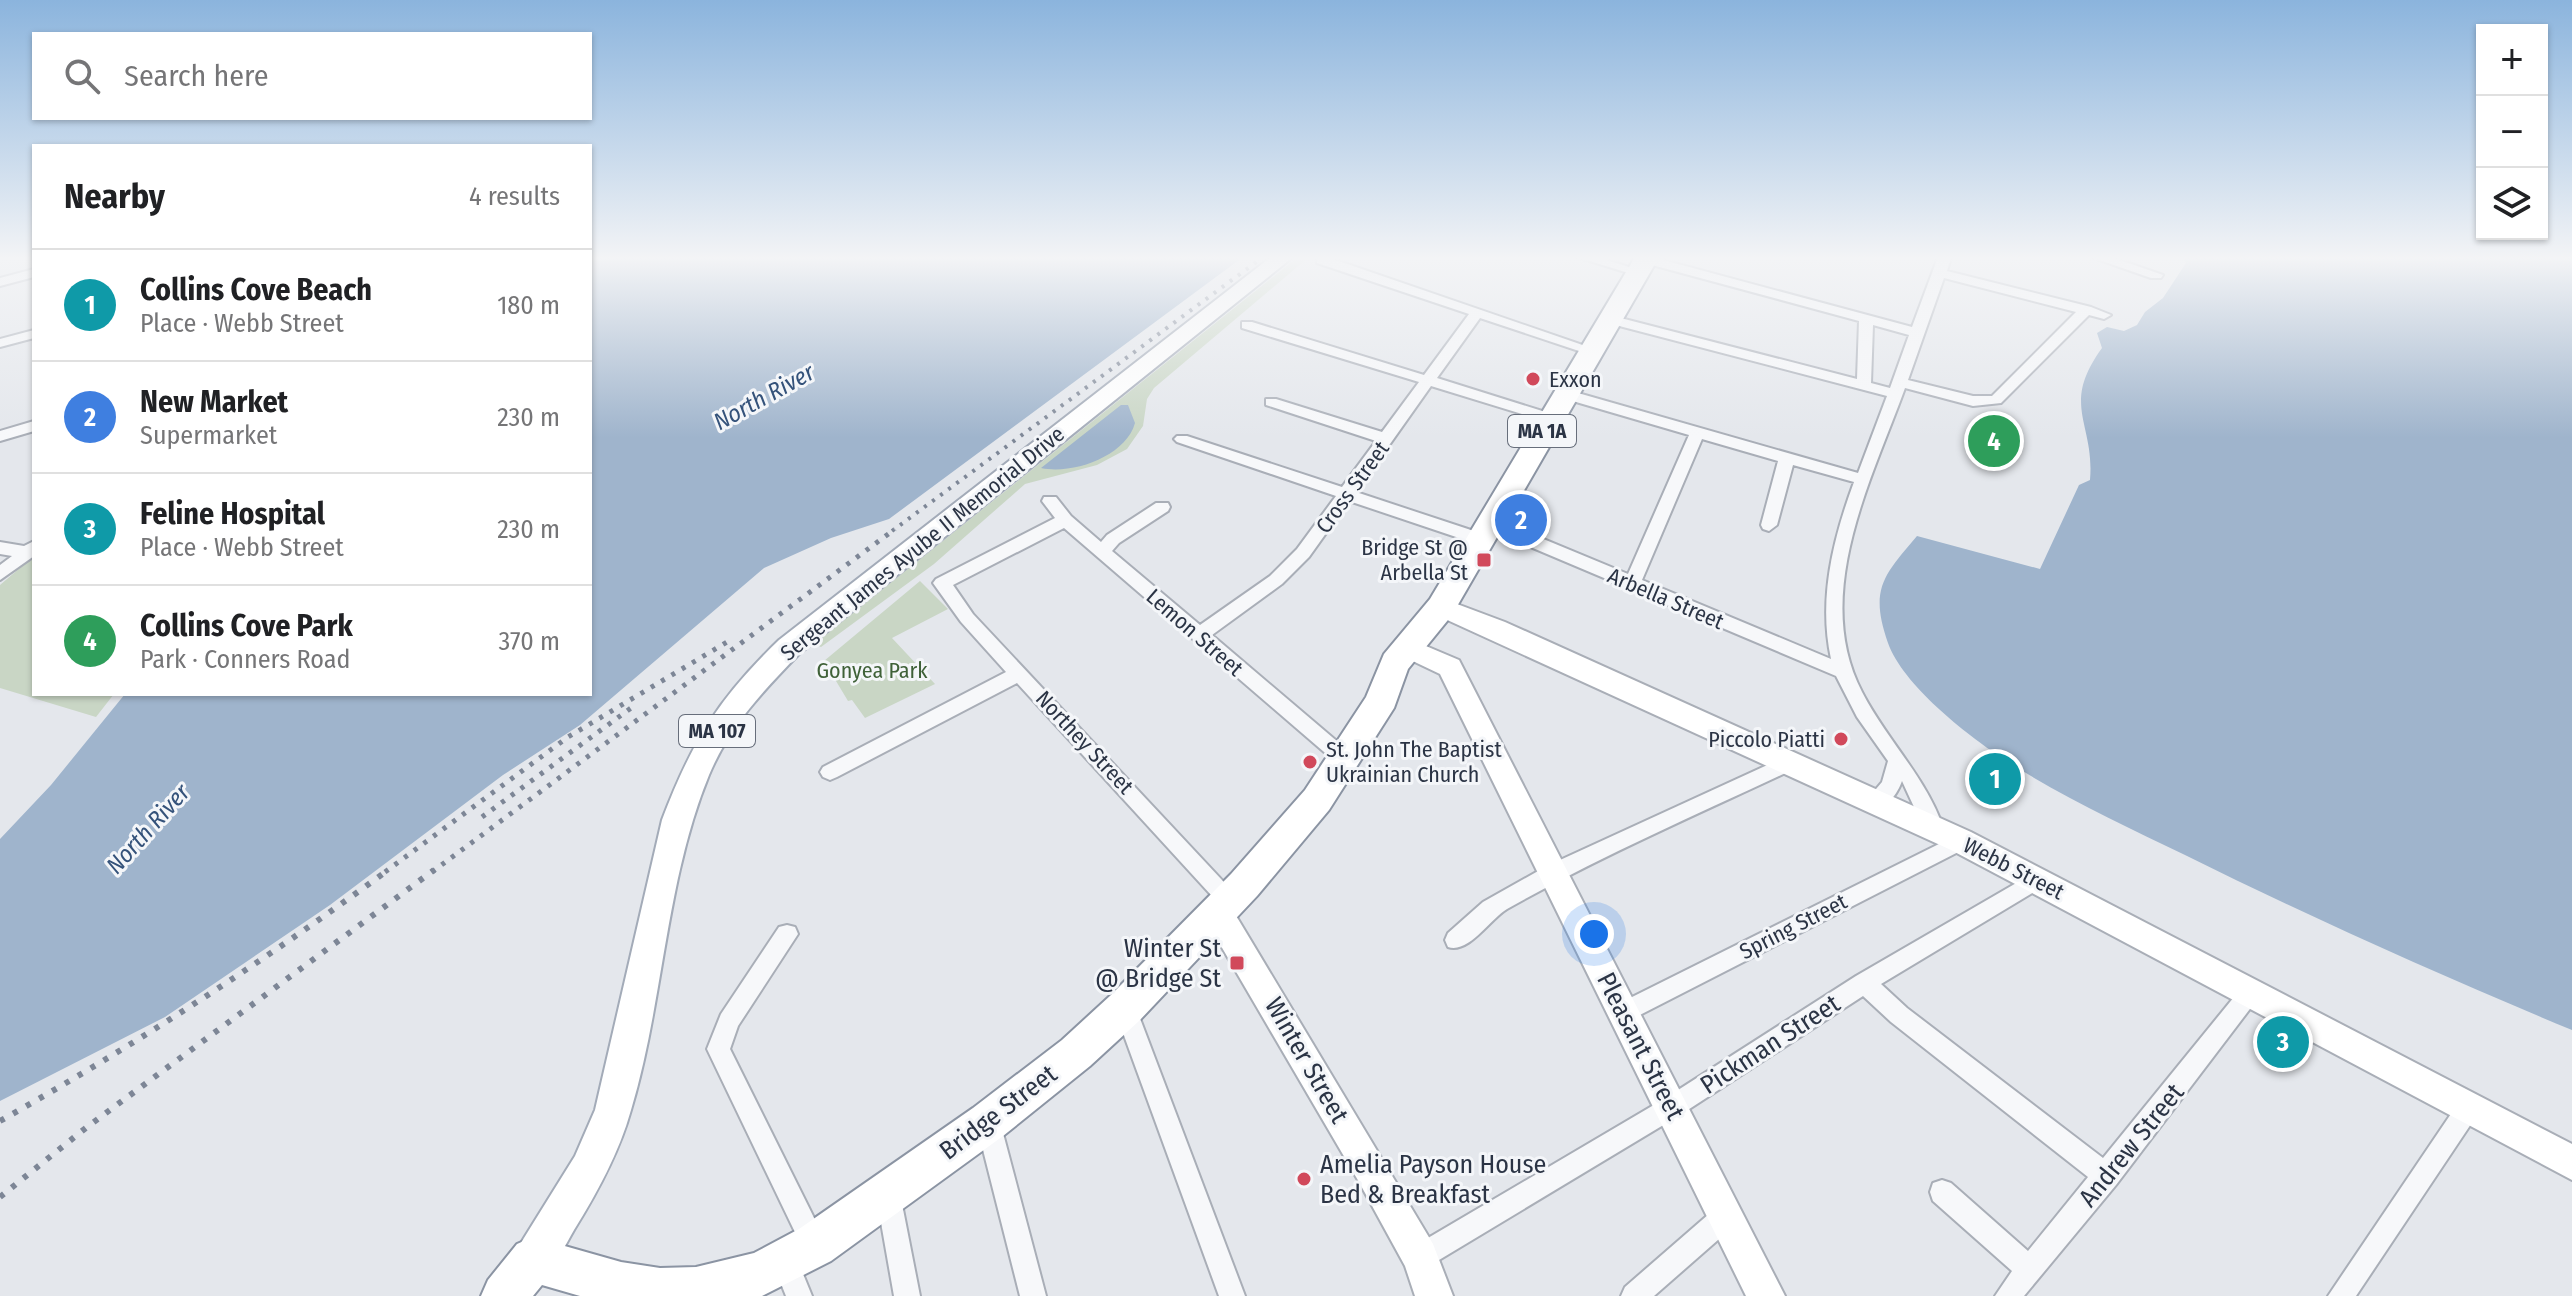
<!DOCTYPE html>
<html lang="en">
<head>
<meta charset="utf-8">
<style>
	:root { --surface:#fff; --page:#f2f2f2; --text:#202124; --muted:#757577; --line:#e0e0e0; --accent:#0f766e }
	body { margin:0; font-family:"Fira Sans Condensed",sans-serif; background:var(--page); color:var(--text) }
	.controls { position:absolute; right:24px; top:24px; display:grid; overflow:hidden; border-radius:0px; box-shadow:0 2px 6px #0004 }
	.controls button { width:72px; height:72px; display:grid; place-items:center; padding:0; border:0; border-bottom:2px solid var(--line); background:var(--surface); color:var(--text); font:40px sans-serif }
	.you { position:absolute; left:1594px; top:934px; width:28px; height:28px; margin:-20px; border:6px solid #fff; border-radius:50%; background:#1a73e8; box-shadow:0 0 0 12px #1a73e833 }
	.badge { display:grid; place-items:center; width:52px; height:52px; border-radius:50%; background:var(--accent); color:#fff; font-size:26px; font-weight:700 }
	.pin { position:absolute; translate:-50% -50%; border:4px solid #fff; box-shadow:0 2px 8px #0006 }
	.list { margin:0; padding:0; list-style:none }
	h2 { display:flex; justify-content:space-between; align-items:center; height:104px; margin:0; padding:0 32px; font-size:34px }
	h2 small { font-size:26px; font-weight:400; color:var(--muted) }
	.list li { display:grid; grid-template-columns:52px 1fr auto; gap:24px; align-items:center; box-sizing:border-box; height:112px; padding:0 32px; border-top:2px solid var(--line) }
	.list b { display:block; font-size:30px; white-space:nowrap }
	.list p { margin:0; font-size:26px; white-space:nowrap; color:var(--muted) }
	.list em { font-size:26px; font-style:normal; color:var(--muted) }
	.icon { flex:none; width:44px; height:44px; fill:none; stroke:currentColor; stroke-width:2; stroke-linecap:round; stroke-linejoin:round }
	.map { position:relative; flex:none; width:2572px; height:1296px; overflow:hidden }
	.search { position:absolute; background:var(--surface); box-shadow:0 2px 6px #0004; left:32px; top:32px; width:560px; height:88px; display:flex; align-items:center; gap:20px; box-sizing:border-box; padding:0 28px; border-radius:0px; color:var(--muted); font-size:30px }
	.panel { position:absolute; background:var(--surface); box-shadow:0 2px 6px #0004; left:32px; top:144px; width:560px; height:552px; border-radius:0px }
	.map>svg:first-child { display:block }
</style>
</head>
<body>
<div class="map">
<svg width="2572" height="1296" viewBox="0 0 2572 1296">
	<rect width="100%" height="100%" fill="#e4e7ec"/>
	<!-- green -->
	<path fill="#c9d6c5" d="M 1298,257 L 1309,257 L 1154,388 L 1147,399 L 1143,426 L 1127,449 L 1097,465 L 1025,484 L 934,564 L 821,647 L 814,644 Z
		M 34,556 L 34,694 L 114,694 L 96,717 L 0,688 L 0,585 Z
		M 920,581 L 948,609 L 892,638 L 935,684 L 865,718 L 852,700 L 848,701 L 824,661 Z"/>
	<!-- water -->
	<path fill="#9fb4cc" d="M 590,257 L 1243,257 L 889,519 L 831,538 L 764,568 L 580,725 L 503,775 L 330,905 L 165,1017 L 0,1101 L 0,839 L 51,785 L 125,694 L 590,694 Z
		M 2183,257 L 2572,257 L 2572,1030 C 2441,976 2312,918 2185,855 C 2123,825 2060,796 2002,758 C 1966,734 1903,685 1888,643 C 1869,589 1884,575 1917,536 L 2040,569 L 2079,485 L 2090,480 C 2095,422 2060,406 2102,348 L 2097,333 L 2107,327 L 2124,331 L 2137,325 L 2145,312 L 2163,298 L 2186,263 Z
		M 1121,405 L 1128,405 L 1135,423 C 1126,456 1073,475 1041,468 Z"/>
	<g fill="none" stroke-linecap="round" stroke-linejoin="round">
		<!-- street casing -->
		<g stroke="#a9aeb7" stroke-width="4">
			<path id="street" d="M 1317,257 L 1327,257 L 1597,350 L 1595,353 L 1585,353 L 1480,318 L 1437,378 L 1555,415 L 1555,421 L 1545,421 L 1431,386 L 1356,492 L 1486,535 L 1488,539 L 1486,543 L 1474,543 L 1349,501 L 1309,557 L 1282,584 L 1212,635 L 1352,754 L 1355,759 L 1352,764 L 1338,764 L 1064,528 L 953,585 L 973,614 L 1236,895 L 1240,901 L 1236,907 L 1229,910 L 1222,907 L 1017,683 L 837,777 L 830,780 L 823,777 L 820,772 L 823,767 L 1006,672 L 961,622 L 933,583 L 936,579 L 1055,518 L 1042,501 L 1044,497 L 1056,497 L 1071,516 L 1101,542 L 1107,535 L 1156,503 L 1168,503 L 1170,507 L 1168,511 L 1119,543 L 1112,551 L 1200,625 L 1270,576 L 1297,549 L 1336,496 L 1177,442 L 1174,439 L 1177,436 L 1187,436 L 1342,487 L 1376,441 L 1266,405 L 1266,399 L 1276,399 L 1382,432 L 1419,382 L 1242,328 L 1242,322 L 1252,322 L 1424,375 L 1469,314 L 1317,263 Z
				M 1577,257 L 1597,257 L 1645,272 L 1638,276 Z
				M 1641,257 L 1652,257 L 1912,327 L 1938,257 L 1951,257 L 1947,271 L 2091,307 L 2111,315 L 2104,319 L 2089,315 L 2001,403 L 1973,406 L 1905,388 C 1872,479 1811,595 1862,692 C 1886,739 1925,776 1943,827 L 1940,833 L 1933,835 L 1926,833 L 1902,781 C 1897,795 1884,813 1868,808 L 1865,802 L 1882,782 L 1888,761 L 1857,717 L 1836,676 L 1483,527 L 1481,523 L 1489,517 L 1495,519 L 1628,574 L 1689,435 L 1559,397 L 1559,391 L 1564,389 L 1858,473 L 1887,396 L 1604,322 L 1602,319 L 1609,315 L 1857,379 L 1859,321 L 1641,262 ZM 1944,278 L 2076,312 L 1992,396 L 1973,396 L 1908,380 ZM 1873,325 L 1909,335 L 1890,388 L 1871,383 ZM 1702,439 L 1778,461 L 1761,525 L 1763,529 L 1769,531 L 1777,525 L 1793,465 L 1854,482 C 1833,539 1818,599 1831,659 L 1642,580 Z
				M 2091,257 L 2111,257 L 2163,275 L 2161,278 L 2151,278 Z
				M 34,269 L 34,277 L 0,286 L 0,278 Z
				M 34,330 L 34,338 L 0,347 L 0,339 Z
				M 34,421 L 34,431 L 0,441 L 0,431 Z
				M 34,541 L 34,556 L 0,580 L 0,565 L 12,556 L 0,554 L 0,542 L 24,546 Z
				M 1787,756 L 1794,759 L 1797,764 L 1794,769 C 1698,814 1599,857 1507,909 C 1490,919 1469,954 1448,947 L 1445,940 L 1448,933 L 1483,902 L 1547,866 Z
				M 1961,833 L 1968,835 L 1971,841 L 1968,847 L 1632,1019 L 1624,1022 L 1616,1019 L 1613,1012 L 1616,1005 Z
				M 2037,871 L 2044,874 L 2047,880 L 2044,886 L 1881,984 L 1907,1008 L 2103,1158 L 2243,986 L 2251,983 L 2259,986 L 2262,993 L 2116,1185 L 2024,1296 L 1995,1296 L 2012,1271 L 1933,1201 L 1930,1192 L 1933,1183 L 1942,1180 L 1951,1183 L 2028,1251 L 2088,1177 L 1891,1022 L 1863,996 L 1680,1115 L 1429,1266 L 1420,1270 L 1411,1266 L 1407,1257 L 1411,1248 L 1664,1099 L 1856,976 Z
				M 787,925 L 795,927 L 798,934 L 738,1026 L 730,1049 L 827,1244 L 823,1253 L 814,1257 L 805,1253 L 707,1049 L 721,1014 L 779,927 Z
				M 1125,998 L 1133,1001 L 1136,1008 L 1245,1296 L 1219,1296 L 1114,1008 L 1117,1001 Z
				M 2469,1096 L 2477,1099 L 2481,1107 L 2477,1115 L 2356,1296 L 2328,1296 L 2461,1099 Z
				M 988,1111 L 996,1114 L 1000,1122 L 1046,1296 L 1020,1296 L 976,1122 L 980,1114 Z
				M 888,1182 L 897,1185 L 900,1194 L 920,1296 L 894,1296 L 876,1194 L 879,1185 Z
				M 1726,1204 L 1735,1207 L 1738,1216 L 1735,1225 L 1654,1296 L 1621,1296 L 1625,1287 L 1717,1207 Z
				M 785,1248 L 794,1252 L 812,1296 L 786,1296 L 772,1261 L 776,1252 Z"/>
		</g>
		<!-- secondary casing -->
		<g stroke="#a9aeb7" stroke-width="4">
			<path id="secondary" d="M 1441,598 L 1505,622 L 1971,832 L 2572,1144 L 2572,1180 L 1951,850 L 1432,613 L 1428,607 L 1432,601 Z
				M 1407,638 L 1459,660 L 1785,1296 L 1746,1296 L 1440,674 L 1398,654 L 1394,647 L 1398,640 Z
				M 1218,900 L 1229,904 L 1433,1244 L 1453,1296 L 1415,1296 L 1405,1266 L 1359,1182 L 1207,922 L 1203,913 L 1207,904 Z"/>
		</g>
		<!-- primary casing -->
		<g stroke="#a3abb8" stroke-width="4">
			<path id="primary" d="M 1271,257 L 1293,257 L 799,654 C 763,691 729,727 709,775 C 665,882 664,1000 631,1110 C 619,1153 597,1193 574,1230 C 563,1249 554,1271 533,1280 L 519,1274 L 513,1260 L 519,1246 L 575,1156 L 595,1110 L 662,820 C 692,741 719,698 779,640 Z"/>
		</g>
		<!-- highway casing -->
		<g stroke="#8b94a3" stroke-width="4">
			<path id="highway" d="M 1635,257 L 1659,257 L 1452,615 L 1408,669 L 1394,708 L 1329,810 L 1257,896 L 1139,1021 L 1090,1066 L 1003,1136 L 831,1261 L 762,1296 L 580,1296 L 542,1285 L 533,1296 L 481,1296 L 488,1280 L 517,1244 L 533,1237 L 621,1262 L 660,1268 L 696,1267 L 754,1253 L 799,1229 L 973,1108 L 1062,1040 L 1111,995 L 1231,874 L 1305,790 L 1366,697 L 1384,654 L 1430,599 Z"/>
		</g>
		<!-- street -->
		<use href="#street" fill="#f7f8fa" fill-rule="evenodd"/>
		<!-- secondary -->
		<use href="#secondary" fill="#fff" fill-rule="evenodd"/>
		<!-- primary -->
		<use href="#primary" fill="#fff" fill-rule="evenodd"/>
		<!-- highway -->
		<use href="#highway" fill="#fff" fill-rule="evenodd"/>
		<!-- rail-far2 -->
		<path stroke="#7d8696" stroke-width="4" stroke-dasharray="3 7" stroke-linecap="butt" d="M 892,531 L 1263,257"/>
		<!-- rail-far1 -->
		<path stroke="#7d8696" stroke-width="5" stroke-dasharray="4 8" stroke-linecap="butt" d="M 482,817 L 631,708
			M 385,872 L 568,737 L 727,642
			M 432,872 L 895,529"/>
		<!-- rail -->
		<path stroke="#7d8696" stroke-width="6" stroke-dasharray="5 10" stroke-linecap="butt" d="M 0,1121 C 135,1045 263,962 388,870
			M 0,1197 L 87,1127 L 434,870"/>
	</g>
	<!-- sky -->
	<linearGradient id="sky" x2="0" y2="1"><stop stop-color="#8bb4dd"/><stop offset="0.59" stop-color="#f3f4f6"/><stop offset="1" stop-color="#f3f4f6" stop-opacity="0"/></linearGradient>
	<rect width="2572" height="438" fill="url(#sky)"/>
	<!-- markers -->
	<g fill="#d1495b" stroke="#f4f6f9" stroke-width="3">
		<circle cx="1533" cy="379" r="8"/>
		<rect x="1476" y="552" width="16" height="16" rx="4"/>
		<circle cx="1841" cy="739" r="8"/>
		<circle cx="1310" cy="762" r="8"/>
		<rect x="1229" y="955" width="16" height="16" rx="4"/>
		<circle cx="1304" cy="1179" r="8"/>
	</g>
	<g text-anchor="middle" stroke-width="6" stroke-linejoin="round" paint-order="stroke">
		<!-- shield labels -->
		<g fill="#f4f6f9" stroke="#676e7b" stroke-width="2">
			<rect x="1508" y="415" width="68" height="32" rx="6"/>
			<rect x="679" y="715" width="76" height="32" rx="6"/>
		</g>
		<g font-size="20" font-weight="bold" fill="#2b3445">
			<text x="1542" y="438">MA 1A</text>
			<text x="717" y="738">MA 107</text>
		</g>
		<!-- poi labels -->
		<g font-size="22" fill="#2b3445" stroke="#f4f6f9" text-anchor="start">
			<text x="1549" y="387">Exxon</text>
			<text x="1468" y="555" text-anchor="end">Bridge St @<tspan x="1468" dy="25">Arbella St</tspan></text>
			<text x="1825" y="747" text-anchor="end">Piccolo Piatti</text>
			<text x="1326" y="757">St. John The Baptist<tspan x="1326" dy="25">Ukrainian Church</tspan></text>
		</g>
		<!-- street labels -->
		<g font-size="22" fill="#2b3445" stroke="#f4f6f9">
			<text transform="translate(1352 487) rotate(-54)" y="8">Cross Street</text>
			<text transform="translate(922 543) rotate(-39)" y="8">Sergeant James Ayube II Memorial Drive</text>
			<text transform="translate(1666 598) rotate(23)" y="8">Arbella Street</text>
			<text transform="translate(1195 632) rotate(41)" y="8">Lemon Street</text>
			<text transform="translate(1085 742) rotate(47)" y="8">Northey Street</text>
			<text transform="translate(2014 868) rotate(27)" y="8">Webb Street</text>
			<text transform="translate(1793 926) rotate(-27)" y="8">Spring Street</text>
		</g>
		<!-- park labels -->
		<g font-size="22" fill="#3f6138" stroke="#f4f6f9">
			<text x="872" y="678">Gonyea Park</text>
		</g>
		<!-- water labels -->
		<g font-size="24" font-style="italic" fill="#34527a" stroke="#f4f6f9">
			<text transform="translate(764 397) rotate(-29)" y="8">North River</text>
			<text transform="translate(148 829) rotate(-48)" y="8">North River</text>
		</g>
		<!-- near-poi labels -->
		<g font-size="26" fill="#2b3445" stroke="#f4f6f9" text-anchor="end">
			<text x="1221" y="957">Winter St<tspan x="1221" dy="30">@ Bridge St</tspan></text>
			<text x="1320" y="1173" text-anchor="start">Amelia Payson House<tspan x="1320" dy="30">Bed &amp; Breakfast</tspan></text>
		</g>
		<!-- near-street labels -->
		<g font-size="26" fill="#2b3445" stroke="#f4f6f9">
			<text transform="translate(1770 1044) rotate(-33)" y="9">Pickman Street</text>
			<text transform="translate(1641 1046) rotate(63)" y="9">Pleasant Street</text>
			<text transform="translate(1307 1060) rotate(60)" y="9">Winter Street</text>
			<text transform="translate(998 1112) rotate(-37)" y="9">Bridge Street</text>
			<text transform="translate(2131 1145) rotate(-51)" y="9">Andrew Street</text>
		</g>
	</g>
</svg>
<div class="controls">
<button>+</button>
<button>−</button>
<button><svg class="icon" aria-label="layers" viewBox="0 0 24 24"><path d="M12 4l9 5-9 5-9-5zM3 14l9 5 9-5"/></svg></button>
</div>
<div class="you"></div>
<div class="pin badge" style="left:1995px;top:779px;background:#0f9aa8">1</div>
<div class="pin badge" style="left:1521px;top:520px;background:#3f7fe0">2</div>
<div class="pin badge" style="left:2283px;top:1042px;background:#0f9aa8">3</div>
<div class="pin badge" style="left:1994px;top:441px;background:#2e9e5b">4</div>
<div class="search"><svg class="icon" aria-label="search" viewBox="0 0 24 24"><circle cx="10" cy="10" r="6"/><path d="M15 15l6 6"/></svg>Search here</div>
<section class="panel">
<h2>Nearby<small>4 results</small></h2>
<ul class="list">
<li><span class="badge" style="background:#0f9aa8">1</span><div><b>Collins Cove Beach</b><p>Place · Webb Street</p></div><em>180 m</em></li>
<li><span class="badge" style="background:#3f7fe0">2</span><div><b>New Market</b><p>Supermarket</p></div><em>230 m</em></li>
<li><span class="badge" style="background:#0f9aa8">3</span><div><b>Feline Hospital</b><p>Place · Webb Street</p></div><em>230 m</em></li>
<li><span class="badge" style="background:#2e9e5b">4</span><div><b>Collins Cove Park</b><p>Park · Conners Road</p></div><em>370 m</em></li>
</ul>
</section>
</div>
</body>
</html>
